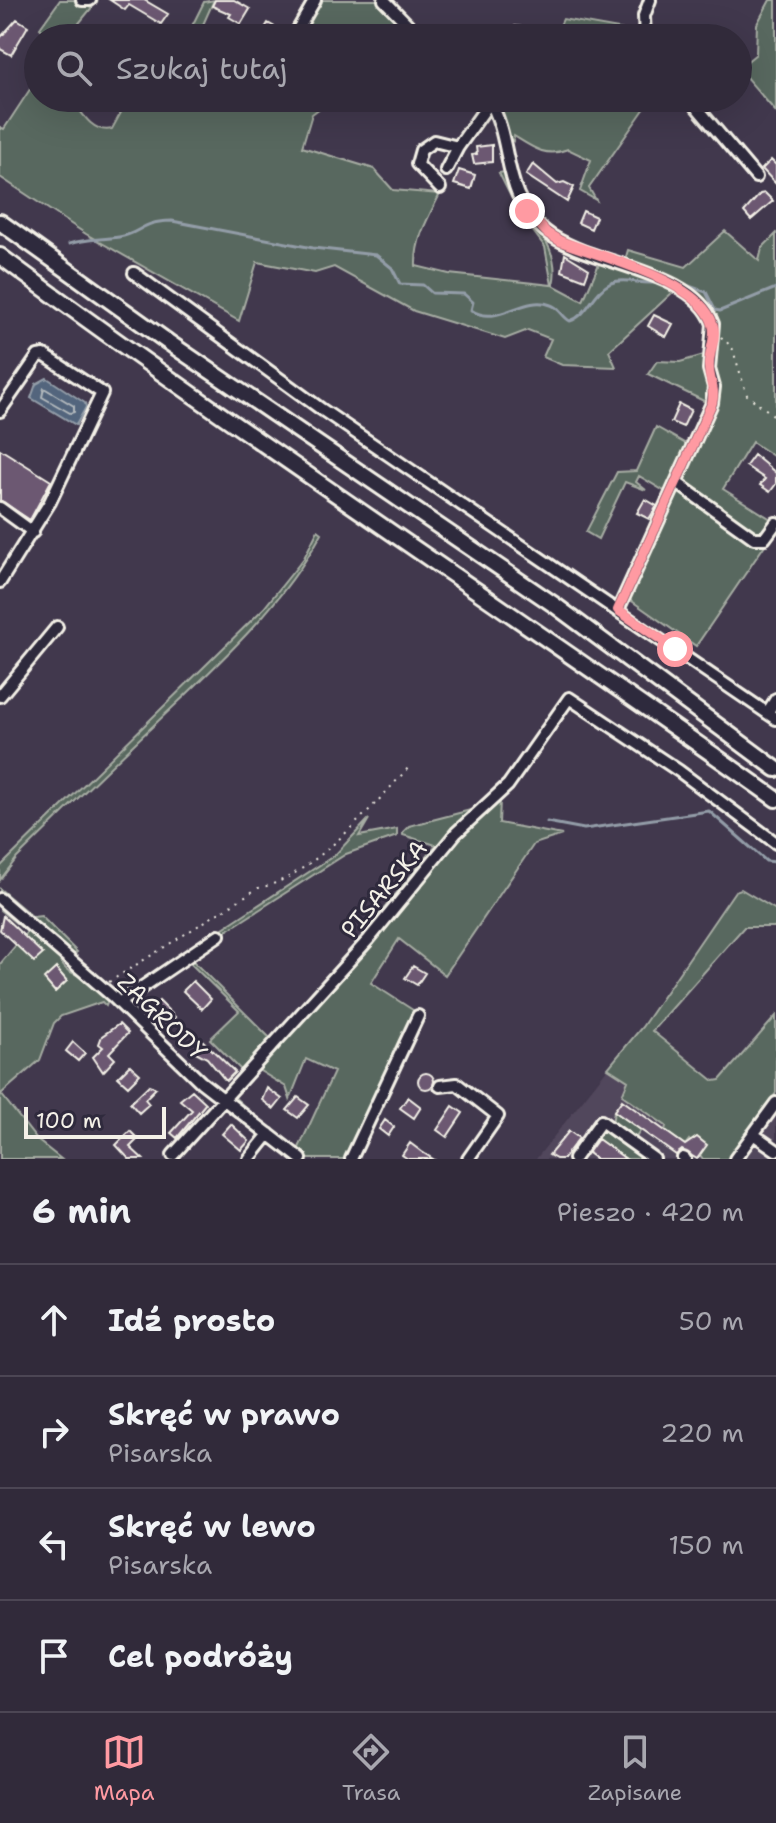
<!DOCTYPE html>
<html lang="pl">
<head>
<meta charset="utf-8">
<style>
	:root { --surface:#312a3a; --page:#393242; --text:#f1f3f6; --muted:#a8a7af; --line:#4c4654; --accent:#ff9aa2 }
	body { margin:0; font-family:"Shantell Sans",sans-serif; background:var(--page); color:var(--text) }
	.scale { position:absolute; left:24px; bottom:20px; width:142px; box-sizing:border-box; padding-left:8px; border:4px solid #f4f1e8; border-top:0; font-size:22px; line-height:28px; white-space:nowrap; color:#f4f1e8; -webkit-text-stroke:6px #2f2a3d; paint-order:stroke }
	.stop { position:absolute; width:24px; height:24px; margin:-18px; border:6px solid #ff9aa2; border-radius:50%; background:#fff }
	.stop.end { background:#ff9aa2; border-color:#fff; box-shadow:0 2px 8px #0008 }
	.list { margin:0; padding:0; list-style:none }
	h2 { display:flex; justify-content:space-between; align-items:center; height:104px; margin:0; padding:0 32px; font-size:34px }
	h2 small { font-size:26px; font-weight:400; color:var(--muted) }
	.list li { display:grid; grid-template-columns:52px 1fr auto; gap:24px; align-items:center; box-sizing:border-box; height:112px; padding:0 32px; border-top:2px solid var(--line) }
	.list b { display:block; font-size:30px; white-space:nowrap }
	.list p { margin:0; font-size:26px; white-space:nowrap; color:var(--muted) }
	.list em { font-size:26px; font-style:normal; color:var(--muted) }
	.icon { flex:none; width:44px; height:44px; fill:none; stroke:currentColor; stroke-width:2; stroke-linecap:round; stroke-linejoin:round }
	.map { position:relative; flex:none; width:776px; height:1159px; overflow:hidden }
	.search { position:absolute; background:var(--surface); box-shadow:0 8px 32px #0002; left:24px; right:24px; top:24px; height:88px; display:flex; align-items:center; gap:20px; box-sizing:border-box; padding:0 28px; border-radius:44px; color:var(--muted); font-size:30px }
	.sheet { height:552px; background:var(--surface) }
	nav { display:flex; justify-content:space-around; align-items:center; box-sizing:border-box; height:112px; border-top:2px solid var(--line); background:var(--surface); font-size:22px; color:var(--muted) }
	nav a { display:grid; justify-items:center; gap:4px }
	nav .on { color:var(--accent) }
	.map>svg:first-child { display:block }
</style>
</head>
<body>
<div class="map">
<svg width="776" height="1159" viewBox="0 0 776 1159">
	<rect width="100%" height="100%" fill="#41384d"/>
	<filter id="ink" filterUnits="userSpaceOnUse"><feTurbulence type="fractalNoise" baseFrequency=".0125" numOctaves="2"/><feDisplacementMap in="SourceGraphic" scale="16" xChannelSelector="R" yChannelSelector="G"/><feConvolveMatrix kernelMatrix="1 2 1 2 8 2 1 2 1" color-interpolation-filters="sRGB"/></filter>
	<g filter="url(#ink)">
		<!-- built -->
		<path fill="#51465b" d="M 608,1068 L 735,1149 L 776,1093 L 776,1159 L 536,1159 Z"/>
		<!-- green -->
		<path fill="#59685e" stroke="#a6aca3" stroke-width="2" d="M 60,0 L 74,0 L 85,6 L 98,0 L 67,38 L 51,38 L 40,28 Z
			M 214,0 L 201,29 L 218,38 L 186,38 L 204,2 Z
			M 318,0 L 380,0 L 415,38 L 400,31 L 396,38 L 297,38 Z
			M 770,0 L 776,0 L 776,112 L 738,68 L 738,59 L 745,63 L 756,54 L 757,24 Z
			M 642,18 L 642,38 L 554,38 L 563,19 L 635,32 Z
			M 38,77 L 38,98 L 71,98 C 81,112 93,134 112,129 L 129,98 L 363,98 L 358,107 L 324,105 L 312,114 L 302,147 L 374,169 L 393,190 L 440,194 C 428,218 415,239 416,266 L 449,274 L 552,285 L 545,247 L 519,213 L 499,173 L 504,172 C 508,179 510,188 515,195 C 532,225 562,248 553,285 L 583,301 L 601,259 L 664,283 L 673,292 L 609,351 L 616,367 L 562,365 L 543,357 L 551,339 L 528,330 L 505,339 L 414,311 L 334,267 L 315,273 L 257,262 L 239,321 L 86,234 L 0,177 L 0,127 L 4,129 Z
			M 491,98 L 652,98 L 589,188 L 596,200 L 580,191 L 591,160 L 568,149 C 546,158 533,148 514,136 L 513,141 L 504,135 Z
			M 725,231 L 759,261 L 762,248 L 776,234 L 776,458 L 752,442 L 723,489 L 774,521 L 770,530 L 758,537 L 683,481 L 711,413 L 710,312 L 625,260 L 628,250 L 686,267 Z
			M 707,354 L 710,404 L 648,374 L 657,361 L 680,362 Z
			M 656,427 L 691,447 L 666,492 L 639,476 L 636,482 L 646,490 L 625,482 L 598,539 L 586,532 L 617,472 L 636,471 Z
			M 679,487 L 747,536 L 771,536 L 696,646 L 626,597 Z
			M 318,530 L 322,533 C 280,609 216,666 153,726 C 107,769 62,814 17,858 L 0,880 L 0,867 L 264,608 L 304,558 Z
			M 500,800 L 499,823 L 562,835 L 534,844 L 445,975 L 399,939 L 371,983 L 416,1012 L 347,1159 L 306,1159 L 282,1138 L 298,1150 L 334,1072 L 306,1059 L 290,1099 L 286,1087 L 255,1068 L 232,1095 L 257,1118 L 255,1121 L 230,1100 L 231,1094 L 460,833 Z
			M 482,807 L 224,1094 L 218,1092 L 223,1093 L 243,1072 L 210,1039 L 239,1011 L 188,961 L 190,958 L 271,1039 L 316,992 L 436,845 L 403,835 L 403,832 L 409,826 Z
			M 369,819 L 359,836 L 397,829 L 397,836 L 346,854 L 122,998 L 117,995 L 117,990 L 122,994 L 335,855 Z
			M 0,889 L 33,917 L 41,916 L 77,952 L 71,957 L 0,896 Z
			M 741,889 L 776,910 L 776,927 L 744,927 L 652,1031 L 714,1081 L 720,1080 L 776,1016 L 776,1093 L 728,1159 L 703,1159 L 689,1140 L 685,1145 L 665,1131 L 666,1126 L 622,1095 L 628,1081 L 608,1068 L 642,1027 L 735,891 Z
			M 0,903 L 57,952 C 63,974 73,972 89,980 C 96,984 103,993 109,998 L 106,1006 L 102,1002 L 61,1016 L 54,1023 L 40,1060 L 1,1094 L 37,1140 L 61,1159 L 0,1159 L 0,964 L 27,932 L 0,910 Z
			M 614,1111 L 641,1130 L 634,1140 L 612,1124 Z
			M 607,1130 L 649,1159 L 626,1159 L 595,1137 L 600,1131 Z"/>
		<!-- water -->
		<path fill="#52657d" stroke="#939da8" stroke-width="2" d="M 47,378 L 85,403 L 86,407 L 76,425 L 31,398 L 36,384 Z"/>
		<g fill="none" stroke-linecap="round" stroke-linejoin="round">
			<!-- shore -->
			<path stroke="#b3b9bd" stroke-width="2" d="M 44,388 L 74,406 L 74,412 L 70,413 L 42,397 Z"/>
			<!-- stream -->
			<path stroke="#939da8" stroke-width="3" d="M 69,244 C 87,238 101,240 119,237 C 141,234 141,221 172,221 L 313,248 L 376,255 L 392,268 L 400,284 L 423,285 L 432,293 L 464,294 L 473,302 L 471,310 C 498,328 523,294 551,305 C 560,308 562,317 570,321 C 589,315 592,292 611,283 C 625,277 644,286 661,282
				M 672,280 L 706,292 L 715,310 L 720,311 L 776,288
				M 547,822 L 584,829 L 709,811 L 766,861 L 776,862"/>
		</g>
		<!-- building -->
		<path fill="#6c5972" stroke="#f4f1e8" stroke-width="2" d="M 110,0 L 144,0 L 168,14 L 161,24 L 129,5 L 125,10 Z
			M 215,0 L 234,0 L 250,9 L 241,24 L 229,17 L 231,14 L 212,6 Z
			M 17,19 L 28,26 L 11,55 L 0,49 L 0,38 Z
			M 268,23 L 280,30 L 275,38 L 259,38 Z
			M 515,26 L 522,27 L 547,38 L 510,38 Z
			M 492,145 L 492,162 L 474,164 L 472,155 L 477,154 L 476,147 Z
			M 771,160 L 776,165 L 776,184 L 762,169 Z
			M 533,164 L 557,184 L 564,182 L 574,187 L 567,202 L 526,175 Z
			M 459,170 L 475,175 L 471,189 L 454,184 Z
			M 765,193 L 773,201 L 751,220 L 744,212 L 760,194 Z
			M 583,211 L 596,217 L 591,229 L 578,223 Z
			M 565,254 L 589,269 L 585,280 L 562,271 Z
			M 654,315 L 673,324 L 666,337 L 648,326 Z
			M 679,404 L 691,410 L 683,427 L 671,422 Z
			M 0,449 L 51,481 L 30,520 L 0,500 Z
			M 754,455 L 776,473 L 776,484 L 770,492 L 760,485 L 765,479 L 746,466 Z
			M 645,499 L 657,506 L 649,519 L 637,513 Z
			M 3,916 L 43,954 L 34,962 L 0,930 Z
			M 413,966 L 425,973 L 417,985 L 405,978 Z
			M 56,968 L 67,981 L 55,992 L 44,979 Z
			M 193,981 L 211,999 L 202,1009 L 183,991 Z
			M 159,1001 L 175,1017 L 168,1025 L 151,1009 Z
			M 119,1024 L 128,1033 L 109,1053 L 115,1059 L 103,1072 L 93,1057 L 103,1047 L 99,1044 L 102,1036 Z
			M 200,1038 L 235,1072 L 226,1081 L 207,1058 L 194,1051 Z
			M 73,1042 L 85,1053 L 78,1061 L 66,1051 Z
			M 130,1065 L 140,1074 L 128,1086 L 118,1077 Z
			M418 1081a8 8 0 1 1 16 0a8 8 0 1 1-16 0Z
			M 149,1085 L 156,1088 L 145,1099 L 149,1104 L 139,1113 L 130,1103 Z
			M 267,1088 L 282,1099 L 274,1109 L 262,1100 Z
			M 192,1090 L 206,1103 L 177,1138 L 171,1133 L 192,1110 L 180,1100 Z
			M 298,1097 L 309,1105 L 298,1118 L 287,1110 Z
			M 408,1097 L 421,1107 L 414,1118 L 400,1108 Z
			M 622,1100 L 685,1145 L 697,1137 L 707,1145 L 697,1159 L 682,1150 L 676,1155 L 614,1111 Z
			M 453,1106 L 463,1113 L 447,1137 L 437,1130 Z
			M 385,1120 L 394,1127 L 388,1136 L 379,1129 Z
			M 231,1124 L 249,1141 L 241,1150 L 222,1134 Z
			M 130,1131 L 138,1139 L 130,1147 L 143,1159 L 129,1159 L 116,1145 Z
			M 569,1131 L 579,1138 L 563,1159 L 556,1159 L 549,1155 Z
			M 598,1139 L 626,1159 L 596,1159 L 588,1153 Z
			M 410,1143 L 422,1152 L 433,1159 L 408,1159 L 402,1155 Z"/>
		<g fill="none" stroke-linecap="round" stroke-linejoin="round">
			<!-- minor casing -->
			<g stroke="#f4f1e8" stroke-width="16">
				<path id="minor" d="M 82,0 L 90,0
					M 384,0 L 421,38
					M 293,38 L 315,0
					M 645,38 L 644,16 L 650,0
					M 488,98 C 515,142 499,193 545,231 C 586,265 693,268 713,324 L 709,369 L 714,387 L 712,403 L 618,610
					M 689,98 L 756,177
					M 446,170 L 458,147
					M 440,188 L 417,164 L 421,150 L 434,141 L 458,147 L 490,102
					M 134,273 L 321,409 L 776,719
					M 0,411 L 38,356 L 44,355 L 102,393 L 50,502 L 0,582
					M 677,483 L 754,538 L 765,538 L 776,523
					M 0,508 L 33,532
					M 0,696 L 57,627
					M 767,713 L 776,699
					M 0,899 L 112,996 L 201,1082 L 301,1159
					M 119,1003 L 219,935
					M 440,1086 L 457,1084 L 498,1116 L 468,1159
					M 753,1134 L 776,1150
					M 173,1155 L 369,939 L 456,833 L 508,785 L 569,698 L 679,771 L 776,843
					M 683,1158 L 685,1159
					M 249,1159 L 269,1134
					M 351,1159 L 418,1016
					M 574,1159 L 601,1121 L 654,1159
					M 735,1159 L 776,1103"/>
			</g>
			<!-- highway casing -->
			<g stroke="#f4f1e8" stroke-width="20">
				<path id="highway" d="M 0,222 L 168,342 L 556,606 L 776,769
					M 0,256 C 254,444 519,616 776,799"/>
			</g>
			<!-- path -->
			<path stroke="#f4f1e8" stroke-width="2" stroke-dasharray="2 6" stroke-linecap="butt" d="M 721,337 L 732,347 L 747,395 L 776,417
				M 109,982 L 258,888 C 309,880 376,803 410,766"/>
			<!-- minor -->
			<use href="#minor" stroke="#2f2a3d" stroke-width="10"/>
			<!-- highway -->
			<use href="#highway" stroke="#2f2a3d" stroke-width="14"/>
		</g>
	</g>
	<g fill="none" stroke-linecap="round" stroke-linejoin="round" filter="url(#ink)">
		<!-- route -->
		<path stroke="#ff9aa2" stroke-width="10" d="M 527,211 L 547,233 L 560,241 C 598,256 702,281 713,325 C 717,339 708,353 709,367 C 709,381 716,389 712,403 L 618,610 L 675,649"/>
	</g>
	<g text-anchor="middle" stroke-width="6" stroke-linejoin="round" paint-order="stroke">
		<!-- street labels -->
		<g font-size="24" fill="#f4f1e8" stroke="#2f2a3d">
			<text transform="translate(384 889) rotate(-50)" y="8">PISARSKA</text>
			<text transform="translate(162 1017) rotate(44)" y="8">ZAGRODY</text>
		</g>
	</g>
</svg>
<div class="scale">100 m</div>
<div class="stop" style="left:675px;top:649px"></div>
<div class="stop end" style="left:527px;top:211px"></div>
<div class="search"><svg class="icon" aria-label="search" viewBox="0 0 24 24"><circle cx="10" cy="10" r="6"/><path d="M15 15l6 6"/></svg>Szukaj tutaj</div>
</div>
<section class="sheet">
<h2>6 min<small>Pieszo · 420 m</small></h2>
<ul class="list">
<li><svg class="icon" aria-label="ahead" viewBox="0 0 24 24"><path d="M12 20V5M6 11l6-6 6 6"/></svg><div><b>Idź prosto</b></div><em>50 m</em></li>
<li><svg class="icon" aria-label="right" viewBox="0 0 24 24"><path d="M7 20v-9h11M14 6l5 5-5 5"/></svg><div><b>Skręć w prawo</b><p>Pisarska</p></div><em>220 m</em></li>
<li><svg class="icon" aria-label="left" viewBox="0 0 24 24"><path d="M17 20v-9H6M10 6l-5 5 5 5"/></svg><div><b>Skręć w lewo</b><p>Pisarska</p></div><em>150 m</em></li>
<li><svg class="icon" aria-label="arrive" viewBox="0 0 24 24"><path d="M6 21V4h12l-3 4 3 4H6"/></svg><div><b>Cel podróży</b></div></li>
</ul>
</section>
<nav>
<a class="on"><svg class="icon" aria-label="map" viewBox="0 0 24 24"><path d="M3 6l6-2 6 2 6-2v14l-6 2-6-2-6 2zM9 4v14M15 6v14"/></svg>Mapa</a>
<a><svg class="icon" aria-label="directions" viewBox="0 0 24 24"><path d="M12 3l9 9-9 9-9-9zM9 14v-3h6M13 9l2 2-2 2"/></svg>Trasa</a>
<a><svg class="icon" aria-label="saved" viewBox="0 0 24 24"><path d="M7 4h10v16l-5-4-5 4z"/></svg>Zapisane</a>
</nav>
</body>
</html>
